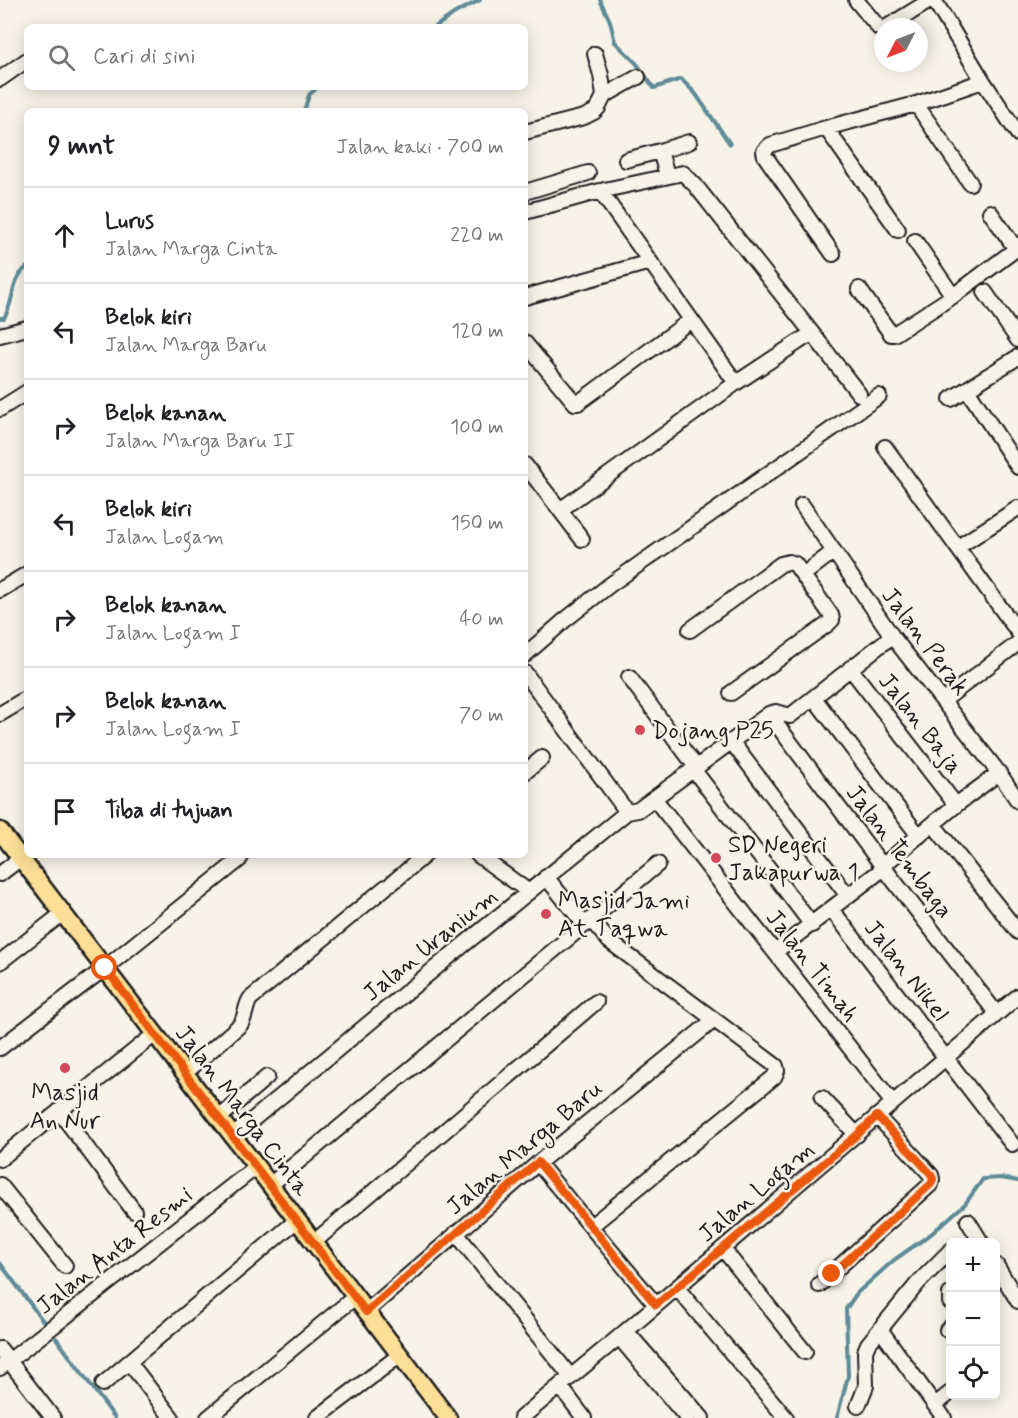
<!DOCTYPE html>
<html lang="id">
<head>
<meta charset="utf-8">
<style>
	:root { --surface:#fff; --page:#f6f6f6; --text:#202124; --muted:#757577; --line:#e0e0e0 }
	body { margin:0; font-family:Mynerve,sans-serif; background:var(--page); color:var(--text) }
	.controls { position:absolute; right:18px; bottom:18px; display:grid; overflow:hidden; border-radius:9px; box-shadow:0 3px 15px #0003 }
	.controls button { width:54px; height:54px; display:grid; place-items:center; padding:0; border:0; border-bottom:2px solid var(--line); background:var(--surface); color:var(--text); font:30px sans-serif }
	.compass { position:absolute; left:874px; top:18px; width:54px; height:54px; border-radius:50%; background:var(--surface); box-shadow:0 3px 15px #0003; rotate:228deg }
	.stop { position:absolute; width:18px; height:18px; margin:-14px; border:4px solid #ea580c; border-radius:50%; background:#fff }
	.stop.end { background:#ea580c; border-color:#fff; box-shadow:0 2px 6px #0008 }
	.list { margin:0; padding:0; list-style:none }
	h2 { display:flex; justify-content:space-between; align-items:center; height:78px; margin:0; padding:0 24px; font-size:26px }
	h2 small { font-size:20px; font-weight:400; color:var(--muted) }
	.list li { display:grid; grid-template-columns:39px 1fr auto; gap:18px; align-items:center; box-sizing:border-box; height:96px; padding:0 24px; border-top:2px solid var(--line) }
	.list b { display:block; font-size:22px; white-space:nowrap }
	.list p { margin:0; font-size:20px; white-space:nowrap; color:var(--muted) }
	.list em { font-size:20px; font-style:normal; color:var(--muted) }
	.icon { flex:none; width:33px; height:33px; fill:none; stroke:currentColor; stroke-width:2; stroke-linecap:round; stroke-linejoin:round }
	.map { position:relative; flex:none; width:1018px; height:1418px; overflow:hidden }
	.search { position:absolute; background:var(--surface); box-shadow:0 3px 15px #0003; left:24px; top:24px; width:504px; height:66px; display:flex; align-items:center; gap:15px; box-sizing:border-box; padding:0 21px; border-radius:9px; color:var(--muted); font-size:22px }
	.panel { position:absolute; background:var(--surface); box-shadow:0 3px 15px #0003; left:24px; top:108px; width:504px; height:750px; border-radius:9px }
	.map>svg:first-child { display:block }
</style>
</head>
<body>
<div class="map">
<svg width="1018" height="1418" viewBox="0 0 1018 1418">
	<rect width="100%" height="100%" fill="#f7f3e8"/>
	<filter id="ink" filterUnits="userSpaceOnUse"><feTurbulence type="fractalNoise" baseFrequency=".0167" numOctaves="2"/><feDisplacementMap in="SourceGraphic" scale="12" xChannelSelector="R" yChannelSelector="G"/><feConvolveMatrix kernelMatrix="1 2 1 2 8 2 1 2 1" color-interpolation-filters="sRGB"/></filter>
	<g filter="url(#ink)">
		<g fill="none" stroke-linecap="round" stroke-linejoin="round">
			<!-- stream -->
			<path stroke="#5e8b98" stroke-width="4" d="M 600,0 L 610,21 L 615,42 L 637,64 L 654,88 L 681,79 L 695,93 L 730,144
				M 435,27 L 455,13 L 480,0
				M 304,111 L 309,95 L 318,87
				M 0,318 L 4,318 C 15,301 10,280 27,267
				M 0,1263 L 43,1321
				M 56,1338 L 115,1418
				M 837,1418 L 848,1376 L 846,1309 L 857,1293 L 894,1260 L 931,1234 L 965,1204 L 983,1179 L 1001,1178 L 1018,1181"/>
			<!-- minor casing -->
			<g stroke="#1c1c1c" stroke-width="18">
				<path id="minor" d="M 856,0 L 879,28 L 883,29
					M 934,0 L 983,81 L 1018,134
					M 887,27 L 931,0
					M 0,79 L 27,60
					M 604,96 L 638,77
					M 916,104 L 970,183
					M 826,128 L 898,230
					M 525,132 L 584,117 L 594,112 L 598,108 L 604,96 L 601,75 L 595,54
					M 660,151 L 689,142
					M 626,160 L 660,151 L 667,175
					M 525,192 L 588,173
					M 525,212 L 600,191 L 683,173 L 695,185 L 812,333 L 736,383 L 600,191
					M 990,212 L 1016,249
					M 915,241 L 953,296
					M 833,254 L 765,156 L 764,151 L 770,145 L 826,128 L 916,104 L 983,81
					M 859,289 L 891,334 L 894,334 L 953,296 L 1016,249 L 1018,245
					M 985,292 L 1018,340
					M 525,297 L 650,262
					M 812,333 L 859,394
					M 0,335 L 27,328
					M 525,343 L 575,403 L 578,403 L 691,320
					M 967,389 L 1018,467
					M 951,399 L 1018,357
					M 0,409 L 27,392
					M 885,447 L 1018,632
					M 525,465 L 560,510 L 736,383
					M 802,505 L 892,636 L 999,773 L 1018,801
					M 560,510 L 582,539
					M 958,547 L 1018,508
					M 803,575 L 834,551
					M 0,590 L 27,574
					M 690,630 L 781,564 L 789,562 L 795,564 L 831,615 L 832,620 L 828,624 L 731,693
					M 525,655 L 565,620 L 611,584 L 879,396
					M 850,668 L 956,805
					M 525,673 L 627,812
					M 629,677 L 696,767
					M 814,698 L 919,836
					M 943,701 L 1018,643
					M 0,714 L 27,698
					M 769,714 L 884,868 L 997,1014
					M 731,741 L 848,896
					M 693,769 L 812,925
					M 525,772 L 542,758
					M 654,798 L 893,1103
					M 933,824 L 1018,932
					M 478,855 L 529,892
					M 0,874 L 21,858
					M 546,877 L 585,925
					M 392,883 L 425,855
					M 832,910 L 1012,1144
					M 775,952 L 884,868 L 887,862 L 956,805 L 999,773
					M 0,962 L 63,913
					M 0,1048 L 105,968 L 239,860 L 242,855
					M 185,1073 L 240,1025 C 246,1017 245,1007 250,999 L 386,887
					M 822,1098 L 857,1135
					M 59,1111 L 134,1211
					M 219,1118 L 267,1077
					M 233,1136 L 456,951 L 627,812 L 638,810 L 769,714 L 776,712 L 790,716 L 892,636
					M 0,1159 L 155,1034
					M 538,1163 L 656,1305
					M 0,1185 L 65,1266
					M 270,1185 L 658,864
					M 968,1221 L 981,1242
					M 591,1226 L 774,1077 L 777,1071 L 776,1066 L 609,941 L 591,920
					M 456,1233 L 571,1377
					M 314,1242 L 596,1002
					M 723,1249 L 805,1352
					M 996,1265 L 1018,1301
					M 819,1285 L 931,1184 L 932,1179 L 931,1175 L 877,1116
					M 677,1288 L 786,1418
					M 950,1294 L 950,1302
					M 366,1312 L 538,1163 L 714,1020
					M 880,1329 L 944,1418
					M 947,1330 L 950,1327
					M 626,1331 L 702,1418
					M 619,1337 L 687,1418
					M 0,1349 L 53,1418
					M 0,1368 L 256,1167
					M 103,1384 L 129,1362
					M 560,1386 L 584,1418
					M 935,1405 L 950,1393
					M 858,1406 L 866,1386 L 865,1351 L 868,1344 L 918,1283 L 950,1251
					M 172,1418 L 129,1362 L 297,1220
					M 208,1418 L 355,1297
					M 317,1418 L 400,1355
					M 521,1418 L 619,1337 L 1018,996"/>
			</g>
			<!-- major casing -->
			<g stroke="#1c1c1c" stroke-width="21">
				<path id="major" d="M 0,831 L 448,1418"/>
			</g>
			<!-- minor -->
			<use href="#minor" stroke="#f7f3e8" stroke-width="14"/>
			<!-- major -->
			<use href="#major" stroke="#fbdf96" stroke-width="16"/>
		</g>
	</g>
	<g fill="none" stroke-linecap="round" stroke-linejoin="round" filter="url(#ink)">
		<!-- route -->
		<path stroke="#ea580c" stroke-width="8" d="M 105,968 L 366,1312 L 538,1162 L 656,1305 L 857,1135 L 877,1116 L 931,1174 L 933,1179 L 931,1184 L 832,1274"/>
	</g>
	<!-- markers -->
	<g fill="#d1495b" stroke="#f7f3e8" stroke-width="2">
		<circle cx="640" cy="730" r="6"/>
		<circle cx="716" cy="858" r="6"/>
		<circle cx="546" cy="914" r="6"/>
		<circle cx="65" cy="1068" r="6"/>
	</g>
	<g text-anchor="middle" stroke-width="5" stroke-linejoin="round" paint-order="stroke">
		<!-- street labels -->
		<g font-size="24" fill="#1c1c1c" stroke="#f7f3e8">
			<text transform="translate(926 641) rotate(53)" y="8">Jalan Perak</text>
			<text transform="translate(921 723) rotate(52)" y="8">Jalan Baja</text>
			<text transform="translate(900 851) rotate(53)" y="8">Jalan Tembaga</text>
			<text transform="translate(430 944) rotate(-39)" y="8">Jalan Uranium</text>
			<text transform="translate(813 965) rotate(52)" y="8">Jalan Timah</text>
			<text transform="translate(907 970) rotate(52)" y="8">Jalan Nikel</text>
			<text transform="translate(243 1110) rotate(53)" y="8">Jalan Marga Cinta</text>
			<text transform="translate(524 1147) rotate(-40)" y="8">Jalan Marga Baru</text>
			<text transform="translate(756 1191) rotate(-40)" y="8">Jalan Logam</text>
			<text transform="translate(114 1250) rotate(-38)" y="8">Jalan Anta Resmi</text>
		</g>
		<!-- poi labels -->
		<g font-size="24" fill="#1c1c1c" stroke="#f7f3e8" text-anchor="start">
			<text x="652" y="738">Dojang P25</text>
			<text x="728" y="852">SD Negeri<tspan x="728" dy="28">Jakapurwa 1</tspan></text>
			<text x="558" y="908">Masjid Jami<tspan x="558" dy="28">At Taqwa</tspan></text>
			<text x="65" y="1100" text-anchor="middle">Masjid<tspan x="65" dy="28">An Nur</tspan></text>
		</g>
	</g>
</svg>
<div class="controls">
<button>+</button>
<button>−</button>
<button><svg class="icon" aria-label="locate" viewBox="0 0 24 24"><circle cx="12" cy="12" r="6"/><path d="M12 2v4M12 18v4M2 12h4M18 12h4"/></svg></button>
</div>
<svg class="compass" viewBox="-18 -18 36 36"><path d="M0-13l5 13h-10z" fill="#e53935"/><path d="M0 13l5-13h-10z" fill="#757577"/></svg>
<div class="stop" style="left:105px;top:968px"></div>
<div class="stop end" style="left:832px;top:1274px"></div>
<div class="search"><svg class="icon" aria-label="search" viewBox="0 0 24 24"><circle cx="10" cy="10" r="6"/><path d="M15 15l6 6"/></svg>Cari di sini</div>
<section class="panel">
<h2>9 mnt<small>Jalan kaki · 700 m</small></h2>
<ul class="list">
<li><svg class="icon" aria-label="ahead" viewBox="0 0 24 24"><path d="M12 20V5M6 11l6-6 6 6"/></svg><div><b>Lurus</b><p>Jalan Marga Cinta</p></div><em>220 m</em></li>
<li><svg class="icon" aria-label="left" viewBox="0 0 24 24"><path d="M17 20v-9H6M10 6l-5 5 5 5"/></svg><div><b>Belok kiri</b><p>Jalan Marga Baru</p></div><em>120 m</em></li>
<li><svg class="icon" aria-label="right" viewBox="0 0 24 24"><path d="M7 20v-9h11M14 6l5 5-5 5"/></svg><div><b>Belok kanan</b><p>Jalan Marga Baru II</p></div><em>100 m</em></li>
<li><svg class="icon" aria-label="left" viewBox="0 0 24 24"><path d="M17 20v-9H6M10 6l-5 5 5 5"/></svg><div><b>Belok kiri</b><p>Jalan Logam</p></div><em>150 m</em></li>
<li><svg class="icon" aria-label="right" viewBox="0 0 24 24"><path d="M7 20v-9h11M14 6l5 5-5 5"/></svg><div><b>Belok kanan</b><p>Jalan Logam I</p></div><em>40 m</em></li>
<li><svg class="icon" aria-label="right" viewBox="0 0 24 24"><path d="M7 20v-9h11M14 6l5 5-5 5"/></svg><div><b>Belok kanan</b><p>Jalan Logam I</p></div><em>70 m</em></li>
<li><svg class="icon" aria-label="arrive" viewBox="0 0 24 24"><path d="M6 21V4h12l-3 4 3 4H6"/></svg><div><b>Tiba di tujuan</b></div></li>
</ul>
</section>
</div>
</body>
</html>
